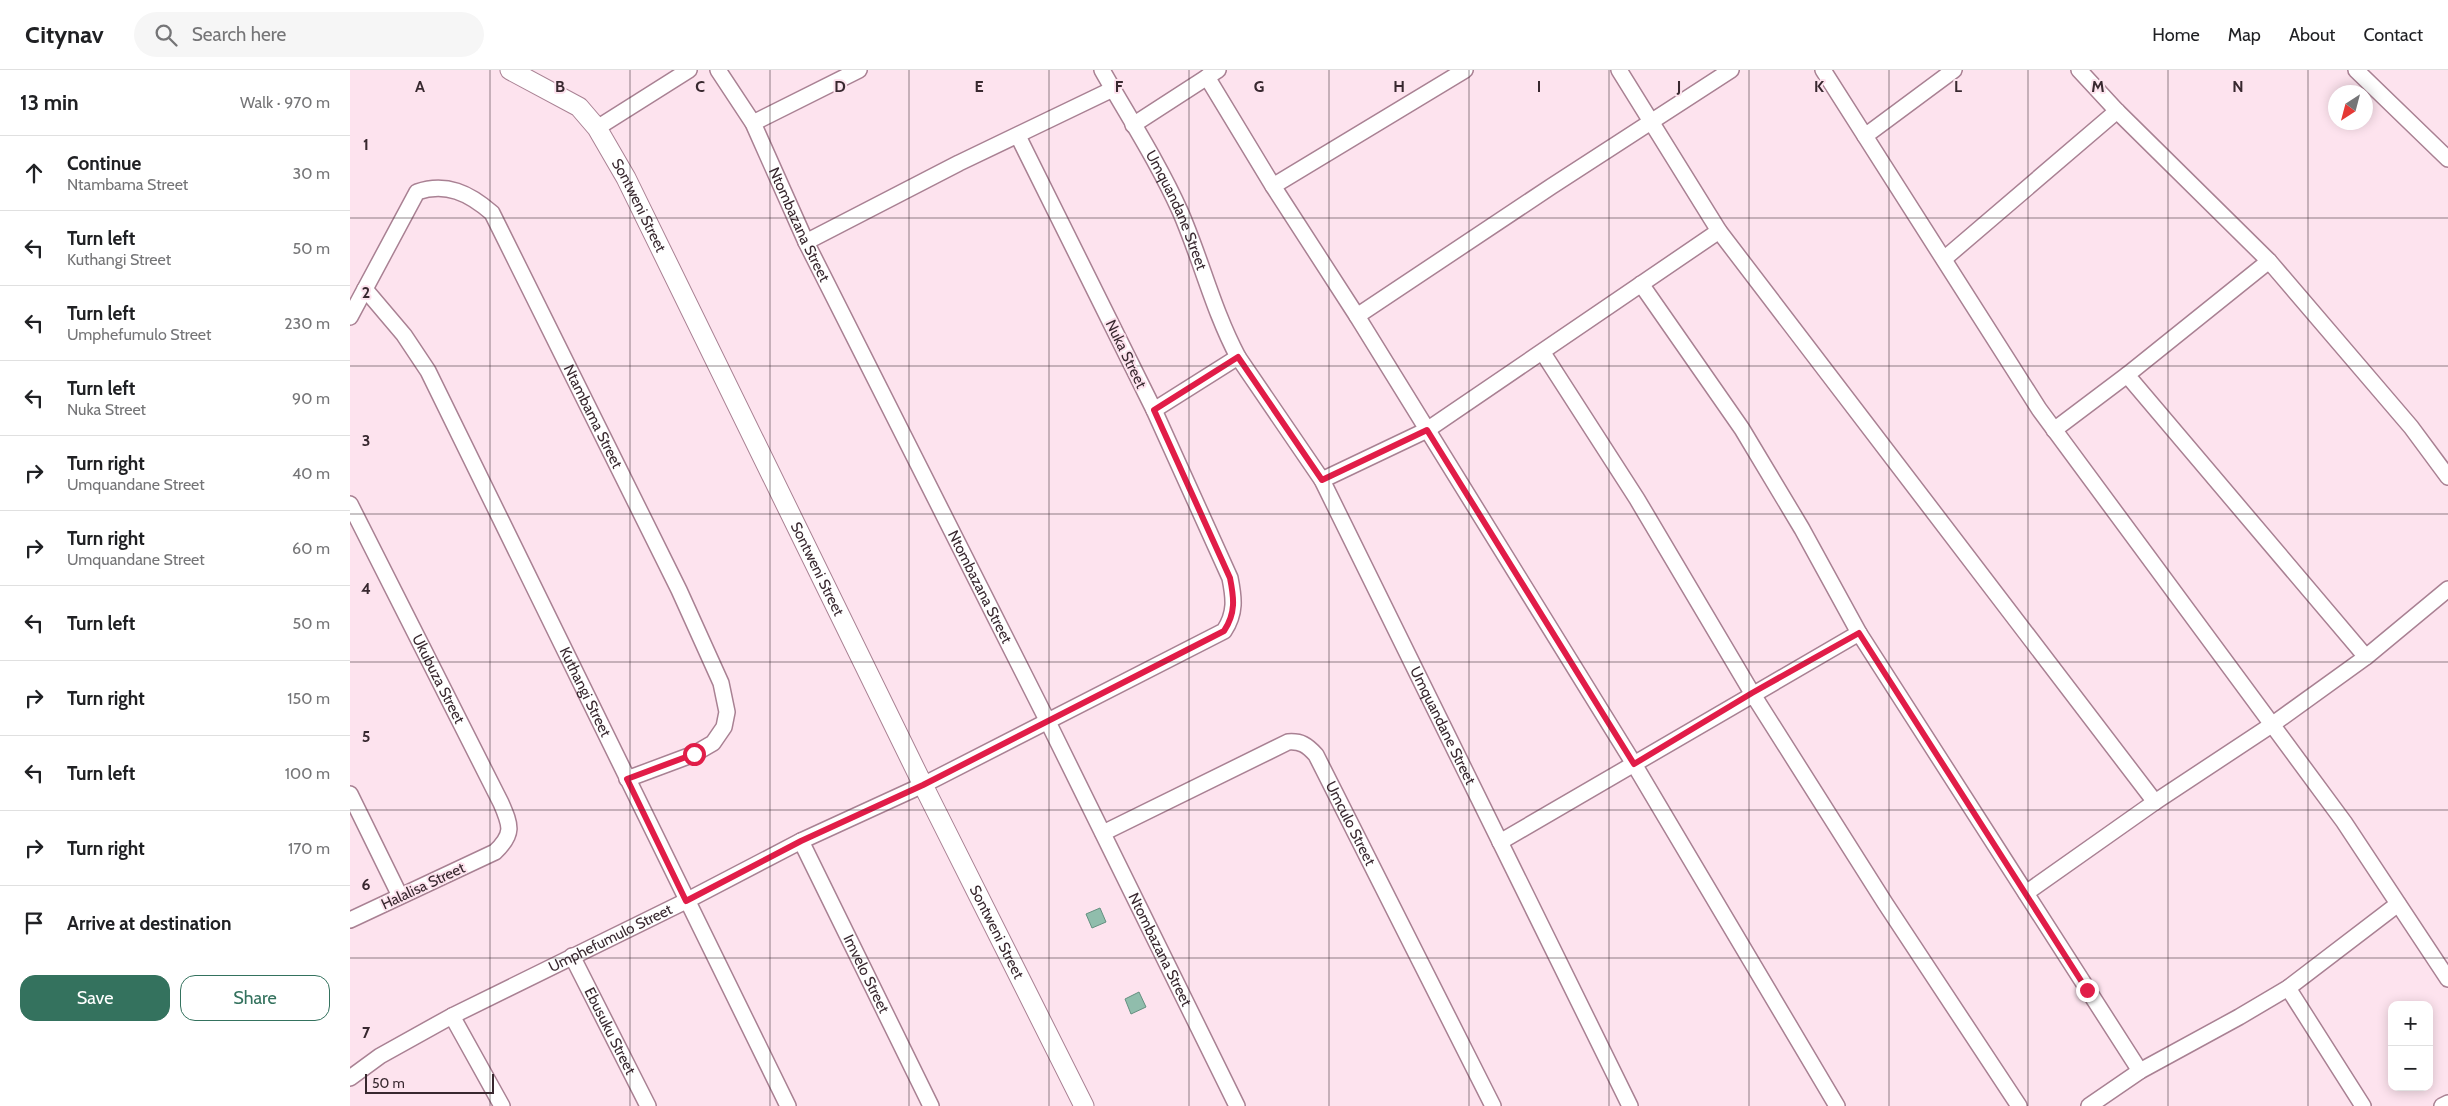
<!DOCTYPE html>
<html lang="en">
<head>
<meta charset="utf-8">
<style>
	:root { --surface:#fff; --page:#f6f6f6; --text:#202124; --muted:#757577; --line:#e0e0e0; --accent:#34725e }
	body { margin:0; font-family:Cabin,sans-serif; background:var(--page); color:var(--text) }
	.controls { position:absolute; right:15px; bottom:15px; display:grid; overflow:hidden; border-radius:10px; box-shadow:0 2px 12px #0003 }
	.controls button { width:45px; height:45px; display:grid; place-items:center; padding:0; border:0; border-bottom:1px solid var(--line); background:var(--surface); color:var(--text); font:25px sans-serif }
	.compass { position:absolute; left:1978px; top:15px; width:45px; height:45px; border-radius:50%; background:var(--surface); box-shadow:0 2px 12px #0003; rotate:216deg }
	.scale { position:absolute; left:15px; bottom:12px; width:129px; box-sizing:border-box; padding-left:5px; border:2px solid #38282f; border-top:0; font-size:14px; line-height:18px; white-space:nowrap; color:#38282f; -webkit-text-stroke:4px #fde3ee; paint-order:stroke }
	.stop { position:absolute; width:15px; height:15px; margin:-11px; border:4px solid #e11d48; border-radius:50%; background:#fff }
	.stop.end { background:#e11d48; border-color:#fff; box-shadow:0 1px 5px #0008 }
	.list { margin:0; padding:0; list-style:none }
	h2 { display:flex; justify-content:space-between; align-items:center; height:65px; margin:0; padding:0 20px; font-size:21px }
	h2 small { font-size:16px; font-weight:400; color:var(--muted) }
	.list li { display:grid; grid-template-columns:32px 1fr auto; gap:15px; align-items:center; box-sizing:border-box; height:75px; padding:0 20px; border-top:1px solid var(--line) }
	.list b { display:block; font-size:19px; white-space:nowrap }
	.list p { margin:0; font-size:16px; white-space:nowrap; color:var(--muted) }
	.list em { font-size:16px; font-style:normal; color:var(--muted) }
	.actions { display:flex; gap:10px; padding:15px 20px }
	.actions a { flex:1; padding:11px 0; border:1px solid var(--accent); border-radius:15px; text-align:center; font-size:18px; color:var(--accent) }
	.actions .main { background:var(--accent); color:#fff }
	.icon { flex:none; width:28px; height:28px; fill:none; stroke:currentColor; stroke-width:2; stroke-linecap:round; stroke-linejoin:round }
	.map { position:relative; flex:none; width:2098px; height:1036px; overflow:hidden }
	header { display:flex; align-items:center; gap:30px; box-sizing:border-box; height:70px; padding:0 25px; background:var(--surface); border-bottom:1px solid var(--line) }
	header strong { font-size:24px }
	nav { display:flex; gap:28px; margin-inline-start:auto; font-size:18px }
	.search { width:350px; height:45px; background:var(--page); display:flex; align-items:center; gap:12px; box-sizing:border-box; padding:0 18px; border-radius:28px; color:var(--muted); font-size:19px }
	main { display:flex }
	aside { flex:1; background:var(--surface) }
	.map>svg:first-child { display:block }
</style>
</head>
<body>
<header>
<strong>Citynav</strong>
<div class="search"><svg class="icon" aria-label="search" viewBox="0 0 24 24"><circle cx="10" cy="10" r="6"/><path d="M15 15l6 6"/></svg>Search here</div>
<nav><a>Home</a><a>Map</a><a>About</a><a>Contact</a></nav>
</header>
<main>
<aside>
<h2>13 min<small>Walk · 970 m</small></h2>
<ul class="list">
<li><svg class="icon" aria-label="ahead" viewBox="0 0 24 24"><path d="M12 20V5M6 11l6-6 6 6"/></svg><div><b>Continue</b><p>Ntambama Street</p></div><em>30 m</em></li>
<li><svg class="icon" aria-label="left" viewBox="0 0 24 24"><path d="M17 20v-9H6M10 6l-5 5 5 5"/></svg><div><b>Turn left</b><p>Kuthangi Street</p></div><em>50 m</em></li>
<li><svg class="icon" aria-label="left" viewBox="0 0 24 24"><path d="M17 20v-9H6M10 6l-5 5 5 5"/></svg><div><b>Turn left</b><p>Umphefumulo Street</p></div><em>230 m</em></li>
<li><svg class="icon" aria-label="left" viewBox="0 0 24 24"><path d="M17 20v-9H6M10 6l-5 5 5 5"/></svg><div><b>Turn left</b><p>Nuka Street</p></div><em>90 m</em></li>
<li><svg class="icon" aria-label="right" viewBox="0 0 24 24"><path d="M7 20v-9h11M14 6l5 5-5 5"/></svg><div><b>Turn right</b><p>Umquandane Street</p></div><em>40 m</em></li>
<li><svg class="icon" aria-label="right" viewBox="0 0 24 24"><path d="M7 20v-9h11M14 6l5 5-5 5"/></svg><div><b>Turn right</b><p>Umquandane Street</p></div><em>60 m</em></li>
<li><svg class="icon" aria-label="left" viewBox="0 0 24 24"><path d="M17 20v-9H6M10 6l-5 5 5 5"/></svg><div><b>Turn left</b></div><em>50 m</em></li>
<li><svg class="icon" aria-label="right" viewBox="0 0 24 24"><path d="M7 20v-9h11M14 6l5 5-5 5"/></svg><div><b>Turn right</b></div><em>150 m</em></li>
<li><svg class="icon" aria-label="left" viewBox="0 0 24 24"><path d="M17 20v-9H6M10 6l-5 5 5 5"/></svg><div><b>Turn left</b></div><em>100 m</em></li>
<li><svg class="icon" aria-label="right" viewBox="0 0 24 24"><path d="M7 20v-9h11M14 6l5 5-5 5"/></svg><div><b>Turn right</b></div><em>170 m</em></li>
<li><svg class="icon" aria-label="arrive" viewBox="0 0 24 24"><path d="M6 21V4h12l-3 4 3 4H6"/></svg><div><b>Arrive at destination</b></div></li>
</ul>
<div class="actions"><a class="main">Save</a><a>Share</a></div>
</aside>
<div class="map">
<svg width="2098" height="1036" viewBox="0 0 2098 1036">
	<rect width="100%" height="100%" fill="#fde3ee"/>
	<!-- building -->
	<path fill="#90bdac" stroke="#649080" d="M 750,838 L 756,852 L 742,858 L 736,844 Z
		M 789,922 L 796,937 L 781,944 L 775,929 Z"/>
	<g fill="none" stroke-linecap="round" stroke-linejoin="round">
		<!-- minor casing -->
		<g stroke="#a98193" stroke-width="18">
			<g id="minor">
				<path id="s1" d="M 368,0 L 403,53 L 456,172 L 697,650 L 887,1036"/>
				<path id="s2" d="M 752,0 C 778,46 808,92 830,141 C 851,189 863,240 888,287"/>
				<path d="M 1269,0 L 1369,161 L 1805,732"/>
				<path d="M 1381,0 L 1202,116 L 1007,246 L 1284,694 L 1487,1036"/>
				<path d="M 1473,0 L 1515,66 L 1604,0"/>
				<path d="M 1729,0 L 1767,41 L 1919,191 L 1777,305 L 2016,587"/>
				<path d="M 2006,0 L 2098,89"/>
				<path d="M 857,7 L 923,116 L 1115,0"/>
				<path d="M 403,53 L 509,0"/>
				<path d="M 783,55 L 868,0"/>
				<path d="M 247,58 L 339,0"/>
				<path d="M 1515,66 L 1689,339 L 1994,752 L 2098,909"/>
				<path d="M 923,116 L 1007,246"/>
				<path d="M 456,172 L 609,93 L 763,19"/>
				<path d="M 1594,189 L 1767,41"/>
				<path d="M 1919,191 L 2061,357 L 2098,407"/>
				<path d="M 1291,214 L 1392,359 L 1452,459 L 1509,563"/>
				<path id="s3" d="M 15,219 L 54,265 L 78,301 L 438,1036"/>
				<path id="s4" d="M 0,247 L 67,122 C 96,112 119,123 142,143 L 329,520 L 371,613 L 377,642 L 374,657 L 363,673 L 344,684 L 277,709"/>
				<path d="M 1193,283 L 1287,429 L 1402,623 L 1535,833 L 1669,1036"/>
				<path id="s5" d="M 804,340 L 888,287 L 972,410 L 1280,1036"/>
				<path d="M 1704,360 L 1777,305"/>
				<path d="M 972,410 L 1077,360 L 1369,161"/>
				<path id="s6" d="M 0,434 L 151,733 C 161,756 164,764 145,782 L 0,850"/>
				<path d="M 0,724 L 50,826"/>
				<path id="s7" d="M 753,763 L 938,672 C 951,671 957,675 966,685 L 1143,1036"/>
				<path id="s8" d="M 451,771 L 581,1036"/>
				<path d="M 1150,772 L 1509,563 L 1790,1001"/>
				<path d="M 1676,823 L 1805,732 L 1923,654 L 2016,587 L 2098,519"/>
				<path id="s9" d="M 222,886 L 298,1036"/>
				<path d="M 1938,918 L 2013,1036"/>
				<path d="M 102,946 L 152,1036"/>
				<path id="s10" d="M 0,1008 L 30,986 L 102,946 L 336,831 L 451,771 L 573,715 L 874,561 C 886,543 884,528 880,508 L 804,340 L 668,66"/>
				<path d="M 1739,1036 L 1790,1001 L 1889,947 L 1938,918 L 2048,834"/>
				<path d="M 2092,1036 L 2098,1033"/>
			</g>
		</g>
		<!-- tertiary casing -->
		<g stroke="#a98193" stroke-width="21">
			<g id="tertiary">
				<path id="s11" d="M 160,0 L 229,37 L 247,58 L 276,108 L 573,715 L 734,1036"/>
			</g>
		</g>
		<!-- minor -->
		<use href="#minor" stroke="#fff" stroke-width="15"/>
		<!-- tertiary -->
		<use href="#tertiary" stroke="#fff" stroke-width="19"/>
	</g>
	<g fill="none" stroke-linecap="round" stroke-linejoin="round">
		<!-- route -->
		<path stroke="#e11d48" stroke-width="6" d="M 344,684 L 277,709 L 336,831 L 451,771 L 573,715 L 874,561 C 886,543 884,528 880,508 L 804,340 L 888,287 L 972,410 L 1077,360 L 1284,694 L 1402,623 L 1509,563 L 1737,920"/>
	</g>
	<!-- grid -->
	<path fill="none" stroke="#38282f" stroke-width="1" stroke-opacity="0.55" d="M 140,0 L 140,1036M 280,0 L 280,1036M 420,0 L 420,1036M 559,0 L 559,1036M 699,0 L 699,1036M 839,0 L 839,1036M 979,0 L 979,1036M 1119,0 L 1119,1036M 1259,0 L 1259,1036M 1399,0 L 1399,1036M 1539,0 L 1539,1036M 1678,0 L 1678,1036M 1818,0 L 1818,1036M 1958,0 L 1958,1036M 0,148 L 2098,148M 0,296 L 2098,296M 0,444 L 2098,444M 0,592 L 2098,592M 0,740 L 2098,740M 0,888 L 2098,888"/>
	<g text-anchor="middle" stroke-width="4" stroke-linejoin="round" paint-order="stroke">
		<!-- street labels -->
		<g font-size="15" fill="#38282f" stroke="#fde3ee">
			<text dy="5" stroke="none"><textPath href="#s11" startOffset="194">Sontweni Street</textPath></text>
			<text dy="5" stroke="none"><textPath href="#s2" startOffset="159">Umquandane Street</textPath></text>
			<text dy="5" stroke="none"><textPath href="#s1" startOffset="175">Ntombazana Street</textPath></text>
			<text transform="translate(776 284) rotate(64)" y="5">Nuka Street</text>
			<text dy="5" stroke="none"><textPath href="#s4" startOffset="451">Ntambama Street</textPath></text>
			<text dy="5" stroke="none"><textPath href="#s11" startOffset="599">Sontweni Street</textPath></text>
			<text dy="5" stroke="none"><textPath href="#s1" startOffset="580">Ntombazana Street</textPath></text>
			<text dy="5" stroke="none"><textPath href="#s6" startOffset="196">Ukubuza Street</textPath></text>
			<text dy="5" stroke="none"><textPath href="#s3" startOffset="461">Kuthangi Street</textPath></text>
			<text dy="5" stroke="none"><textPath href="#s5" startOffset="522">Umquandane Street</textPath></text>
			<text dy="5" stroke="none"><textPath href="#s7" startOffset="315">Umculo Street</textPath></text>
			<text transform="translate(73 816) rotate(-25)" y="5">Halalisa Street</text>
			<text dy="5" stroke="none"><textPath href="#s11" startOffset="1004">Sontweni Street</textPath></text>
			<text dy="5" stroke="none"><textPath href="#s10" startOffset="296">Umphefumulo Street</textPath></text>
			<text dy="5" stroke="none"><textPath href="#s1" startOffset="985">Ntombazana Street</textPath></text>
			<text dy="5" stroke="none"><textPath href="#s8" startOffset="148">Imvelo Street</textPath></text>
			<text dy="5" stroke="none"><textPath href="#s9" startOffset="84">Ebusuku Street</textPath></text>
		</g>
	</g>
	<g font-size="16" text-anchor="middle" font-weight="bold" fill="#38282f" stroke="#fde3ee" stroke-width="4" stroke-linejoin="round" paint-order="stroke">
		<text x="70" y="22">A</text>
		<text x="210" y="22">B</text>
		<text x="350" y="22">C</text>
		<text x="490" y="22">D</text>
		<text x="629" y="22">E</text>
		<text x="769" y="22">F</text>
		<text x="909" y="22">G</text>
		<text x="1049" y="22">H</text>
		<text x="1189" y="22">I</text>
		<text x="1329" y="22">J</text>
		<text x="1469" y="22">K</text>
		<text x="1608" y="22">L</text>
		<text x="1748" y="22">M</text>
		<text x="1888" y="22">N</text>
		<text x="16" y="80">1</text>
		<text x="16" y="228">2</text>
		<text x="16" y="376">3</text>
		<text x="16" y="524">4</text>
		<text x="16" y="672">5</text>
		<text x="16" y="820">6</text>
		<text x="16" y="968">7</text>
	</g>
</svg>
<div class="controls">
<button>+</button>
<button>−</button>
</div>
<svg class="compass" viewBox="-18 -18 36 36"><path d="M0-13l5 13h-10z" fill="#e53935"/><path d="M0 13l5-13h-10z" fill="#757577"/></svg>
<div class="scale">50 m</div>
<div class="stop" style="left:344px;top:684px"></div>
<div class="stop end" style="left:1737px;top:920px"></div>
</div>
</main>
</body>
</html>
